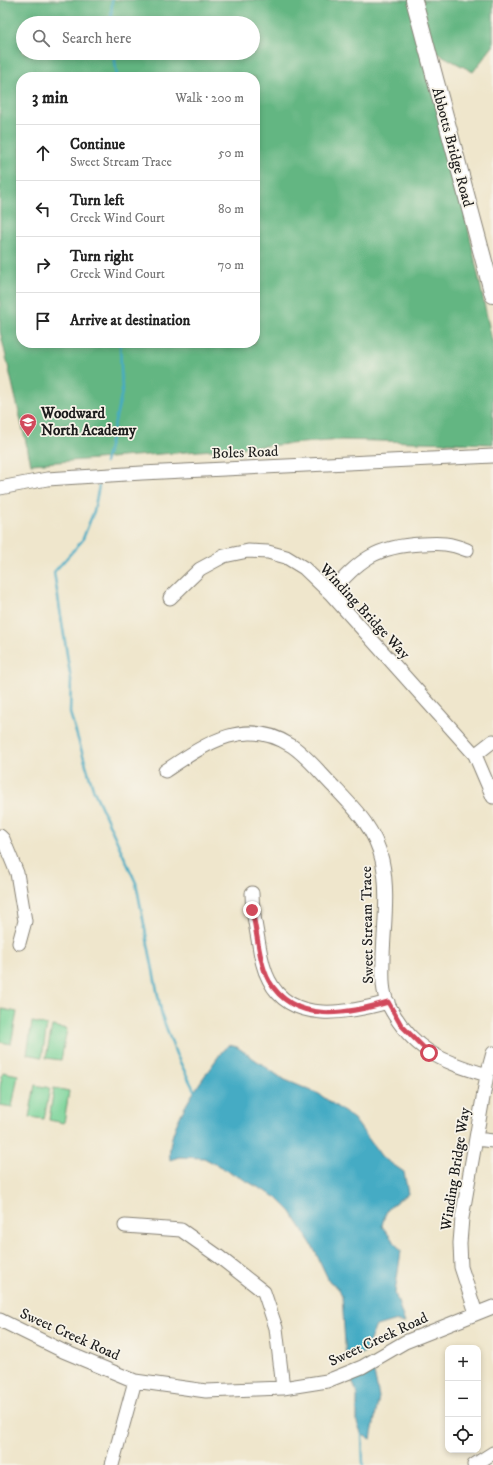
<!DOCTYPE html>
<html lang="en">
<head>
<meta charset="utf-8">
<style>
	:root { --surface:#fff; --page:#f2f2f2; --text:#222; --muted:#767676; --line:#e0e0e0 }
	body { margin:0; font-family:"IM FELL DW Pica",serif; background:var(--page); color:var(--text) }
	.controls { position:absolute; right:12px; bottom:12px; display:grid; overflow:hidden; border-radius:8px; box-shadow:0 2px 6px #0003 }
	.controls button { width:36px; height:36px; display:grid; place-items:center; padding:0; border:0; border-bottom:1px solid var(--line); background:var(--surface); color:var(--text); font:20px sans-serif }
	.stop { position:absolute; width:12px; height:12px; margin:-9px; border:3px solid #d1495b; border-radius:50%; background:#fff }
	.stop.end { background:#d1495b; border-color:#fff; box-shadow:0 1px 4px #0008 }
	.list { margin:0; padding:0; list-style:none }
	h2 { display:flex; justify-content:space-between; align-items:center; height:52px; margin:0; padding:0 16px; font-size:17px }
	h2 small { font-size:13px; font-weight:400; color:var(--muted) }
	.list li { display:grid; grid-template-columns:26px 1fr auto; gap:12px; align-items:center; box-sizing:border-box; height:56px; padding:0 16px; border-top:1px solid var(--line) }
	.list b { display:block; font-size:15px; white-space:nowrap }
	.list p { margin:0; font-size:13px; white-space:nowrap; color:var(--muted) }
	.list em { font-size:13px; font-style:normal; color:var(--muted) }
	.icon { flex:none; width:22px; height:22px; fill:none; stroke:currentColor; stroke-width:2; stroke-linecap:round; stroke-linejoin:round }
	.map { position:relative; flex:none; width:493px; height:1465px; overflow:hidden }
	.search { position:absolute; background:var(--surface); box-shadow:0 2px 6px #0003; left:16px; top:16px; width:244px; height:44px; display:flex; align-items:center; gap:10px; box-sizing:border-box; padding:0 14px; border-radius:22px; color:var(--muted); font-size:15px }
	.panel { position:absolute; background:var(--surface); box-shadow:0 2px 6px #0003; left:16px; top:72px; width:244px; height:276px; border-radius:16px }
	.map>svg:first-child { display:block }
</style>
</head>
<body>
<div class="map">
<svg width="493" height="1465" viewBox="0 0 493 1465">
	<rect width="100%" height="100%" fill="#f7f3e8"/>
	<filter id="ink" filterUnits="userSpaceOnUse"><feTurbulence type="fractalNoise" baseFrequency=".025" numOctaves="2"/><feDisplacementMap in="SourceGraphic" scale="8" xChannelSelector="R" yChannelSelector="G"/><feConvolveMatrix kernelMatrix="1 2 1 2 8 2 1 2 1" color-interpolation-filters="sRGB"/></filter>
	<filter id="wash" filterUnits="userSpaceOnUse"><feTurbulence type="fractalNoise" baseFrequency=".012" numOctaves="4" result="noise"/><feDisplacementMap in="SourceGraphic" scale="16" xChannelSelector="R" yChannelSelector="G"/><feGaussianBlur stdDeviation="0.9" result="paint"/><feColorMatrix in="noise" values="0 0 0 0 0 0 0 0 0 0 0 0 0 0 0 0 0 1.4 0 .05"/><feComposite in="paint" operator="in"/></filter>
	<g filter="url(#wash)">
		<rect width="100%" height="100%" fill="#efe6cc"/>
		<!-- green -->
		<path fill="#7ad49a" stroke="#4b785b" d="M 2,1009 L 17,1012 L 11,1044 L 0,1042 Z
			M 32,1022 L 47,1025 L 42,1057 L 27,1054 Z
			M 52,1026 L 67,1029 L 61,1060 L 46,1058 Z
			M 3,1072 L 18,1075 L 12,1107 L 0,1105 L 0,1087 Z
			M 35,1085 L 50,1088 L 44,1119 L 29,1117 Z
			M 54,1088 L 69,1091 L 64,1123 L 49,1120 Z"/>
		<!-- forest -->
		<path fill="#63b682" stroke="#40694f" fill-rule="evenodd" d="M 0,0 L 493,0 L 493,46 L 473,72 L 430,49 L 493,345 L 493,444 L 341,440 L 31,464 L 0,331 ZM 23,23 L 253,23 L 253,53 L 23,53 ZM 21,77 L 255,77 L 255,343 L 21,343 Z"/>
		<!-- water -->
		<path fill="#45abc4" stroke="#306470" d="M 229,1045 L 237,1047 L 283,1079 L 319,1094 L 354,1119 L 382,1157 L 404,1172 L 408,1194 C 392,1205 386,1206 382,1226 L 401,1251 L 395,1293 L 405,1323 L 393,1321 L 376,1326 L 365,1352 L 346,1360 L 342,1296 L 339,1289 L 330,1283 L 313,1247 L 291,1212 L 276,1197 L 204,1158 L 179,1157 L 170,1160 C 165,1126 204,1077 223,1050 Z
			M 373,1368 L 379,1397 L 371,1439 L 362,1435 L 357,1423 L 357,1393 L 351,1378 Z"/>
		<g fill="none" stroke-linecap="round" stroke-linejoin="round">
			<!-- stream -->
			<path stroke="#45abc4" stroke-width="2.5" d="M 111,23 L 112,0
				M 114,53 L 117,77
				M 105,463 L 122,392 L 120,343
				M 99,486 L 94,511 L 82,541 L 54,572 L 71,680 L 70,713 L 94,791 L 136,883 L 162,1016 L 176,1054 L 195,1092
				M 362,1435 L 363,1465"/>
		</g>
	</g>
	<g filter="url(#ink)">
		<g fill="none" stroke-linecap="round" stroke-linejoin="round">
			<!-- minor casing -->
			<g stroke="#868174" stroke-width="15">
				<path id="minor" d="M 0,488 L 47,479 L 142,473 L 493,456
					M 330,593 C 360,560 375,546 422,544 C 442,543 449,543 467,550
					M 170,598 L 200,569 L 224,556 L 248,551 L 268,552 L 286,557 L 304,568 L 330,593 L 475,755 L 493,797
					M 475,755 L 493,741
					M 165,771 C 204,745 245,715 292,746 C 308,757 321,774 335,788 C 356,810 375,829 382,860 C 389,891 384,925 383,956 C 383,972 381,989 388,1004 C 412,1050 440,1061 487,1075
					M 0,836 L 3,839 L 17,873 L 25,921 L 19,943
					M 252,893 C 252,911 256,927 259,945 C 261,957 263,969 269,980 C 291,1025 349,1013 388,1002
					M 476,1139 L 493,1141
					M 125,1226 L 181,1230 L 218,1256 L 264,1292 L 276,1328 L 283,1388
					M 476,1313 L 461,1267 L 460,1243 L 462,1218 L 487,1075 L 493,1053
					M 0,1320 L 63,1351 L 135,1381 L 206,1391 L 283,1388 L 327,1381 L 362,1367 L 405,1342 L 493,1307
					M 112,1465 L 135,1381
					M 474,1465 L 493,1453"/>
			</g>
			<!-- major casing -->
			<g stroke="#868174" stroke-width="18">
				<path id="major" d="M 414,0 L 493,295"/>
			</g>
			<!-- minor -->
			<use href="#minor" stroke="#fff" stroke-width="13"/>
			<!-- major -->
			<use href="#major" stroke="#fff" stroke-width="16"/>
		</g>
	</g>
	<g fill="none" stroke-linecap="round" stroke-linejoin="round" filter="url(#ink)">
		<!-- route -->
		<path stroke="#d1495b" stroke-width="5" d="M 252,910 C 257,931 259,963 269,981 C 295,1025 348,1014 388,1002 L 401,1025 L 429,1053"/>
	</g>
	<!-- icons -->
	<defs>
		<g id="school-pin" transform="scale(0.9)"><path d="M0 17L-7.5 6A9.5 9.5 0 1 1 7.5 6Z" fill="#d1495b" stroke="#f7f3e8"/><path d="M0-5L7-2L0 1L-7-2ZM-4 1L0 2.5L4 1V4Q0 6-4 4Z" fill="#fff"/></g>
	</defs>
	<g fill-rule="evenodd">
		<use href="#school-pin" x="28" y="422"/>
	</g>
	<g text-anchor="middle" stroke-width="3.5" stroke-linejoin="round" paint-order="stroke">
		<!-- street labels -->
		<g font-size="15" fill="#1c1c1c" stroke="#f7f3e8">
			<text transform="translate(453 147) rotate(75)" y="5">Abbotts Bridge Road</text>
			<text transform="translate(245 452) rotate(-2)" y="5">Boles Road</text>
			<text transform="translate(365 611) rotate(47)" y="5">Winding Bridge Way</text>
			<text transform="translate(367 925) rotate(-91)" y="5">Sweet Stream Trace</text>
			<text transform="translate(455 1169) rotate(-81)" y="5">Winding Bridge Way</text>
			<text transform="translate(70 1334) rotate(24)" y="5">Sweet Creek Road</text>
			<text transform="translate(378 1339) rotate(-25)" y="5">Sweet Creek Road</text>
		</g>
		<!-- poi labels -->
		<g font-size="15" font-weight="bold" fill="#1c1c1c" stroke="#f7f3e8" text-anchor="start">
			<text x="41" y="418">Woodward<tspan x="41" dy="17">North Academy</tspan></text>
		</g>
	</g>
</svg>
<div class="controls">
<button>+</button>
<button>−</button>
<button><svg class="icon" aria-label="locate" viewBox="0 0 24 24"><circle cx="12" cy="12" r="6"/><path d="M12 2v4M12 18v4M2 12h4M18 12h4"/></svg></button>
</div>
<div class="stop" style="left:429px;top:1053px"></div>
<div class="stop end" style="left:252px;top:910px"></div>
<div class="search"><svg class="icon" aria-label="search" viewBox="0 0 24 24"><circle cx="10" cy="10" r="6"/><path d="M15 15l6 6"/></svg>Search here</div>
<section class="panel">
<h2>3 min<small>Walk · 200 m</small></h2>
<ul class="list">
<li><svg class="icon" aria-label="ahead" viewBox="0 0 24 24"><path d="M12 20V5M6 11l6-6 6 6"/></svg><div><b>Continue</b><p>Sweet Stream Trace</p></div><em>50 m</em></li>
<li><svg class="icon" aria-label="left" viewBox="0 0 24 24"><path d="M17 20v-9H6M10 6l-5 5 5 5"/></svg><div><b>Turn left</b><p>Creek Wind Court</p></div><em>80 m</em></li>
<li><svg class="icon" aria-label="right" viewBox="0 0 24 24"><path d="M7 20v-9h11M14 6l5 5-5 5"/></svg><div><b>Turn right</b><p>Creek Wind Court</p></div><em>70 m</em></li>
<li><svg class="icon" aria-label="arrive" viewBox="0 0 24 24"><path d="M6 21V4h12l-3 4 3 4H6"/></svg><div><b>Arrive at destination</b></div></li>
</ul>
</section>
</div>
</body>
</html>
